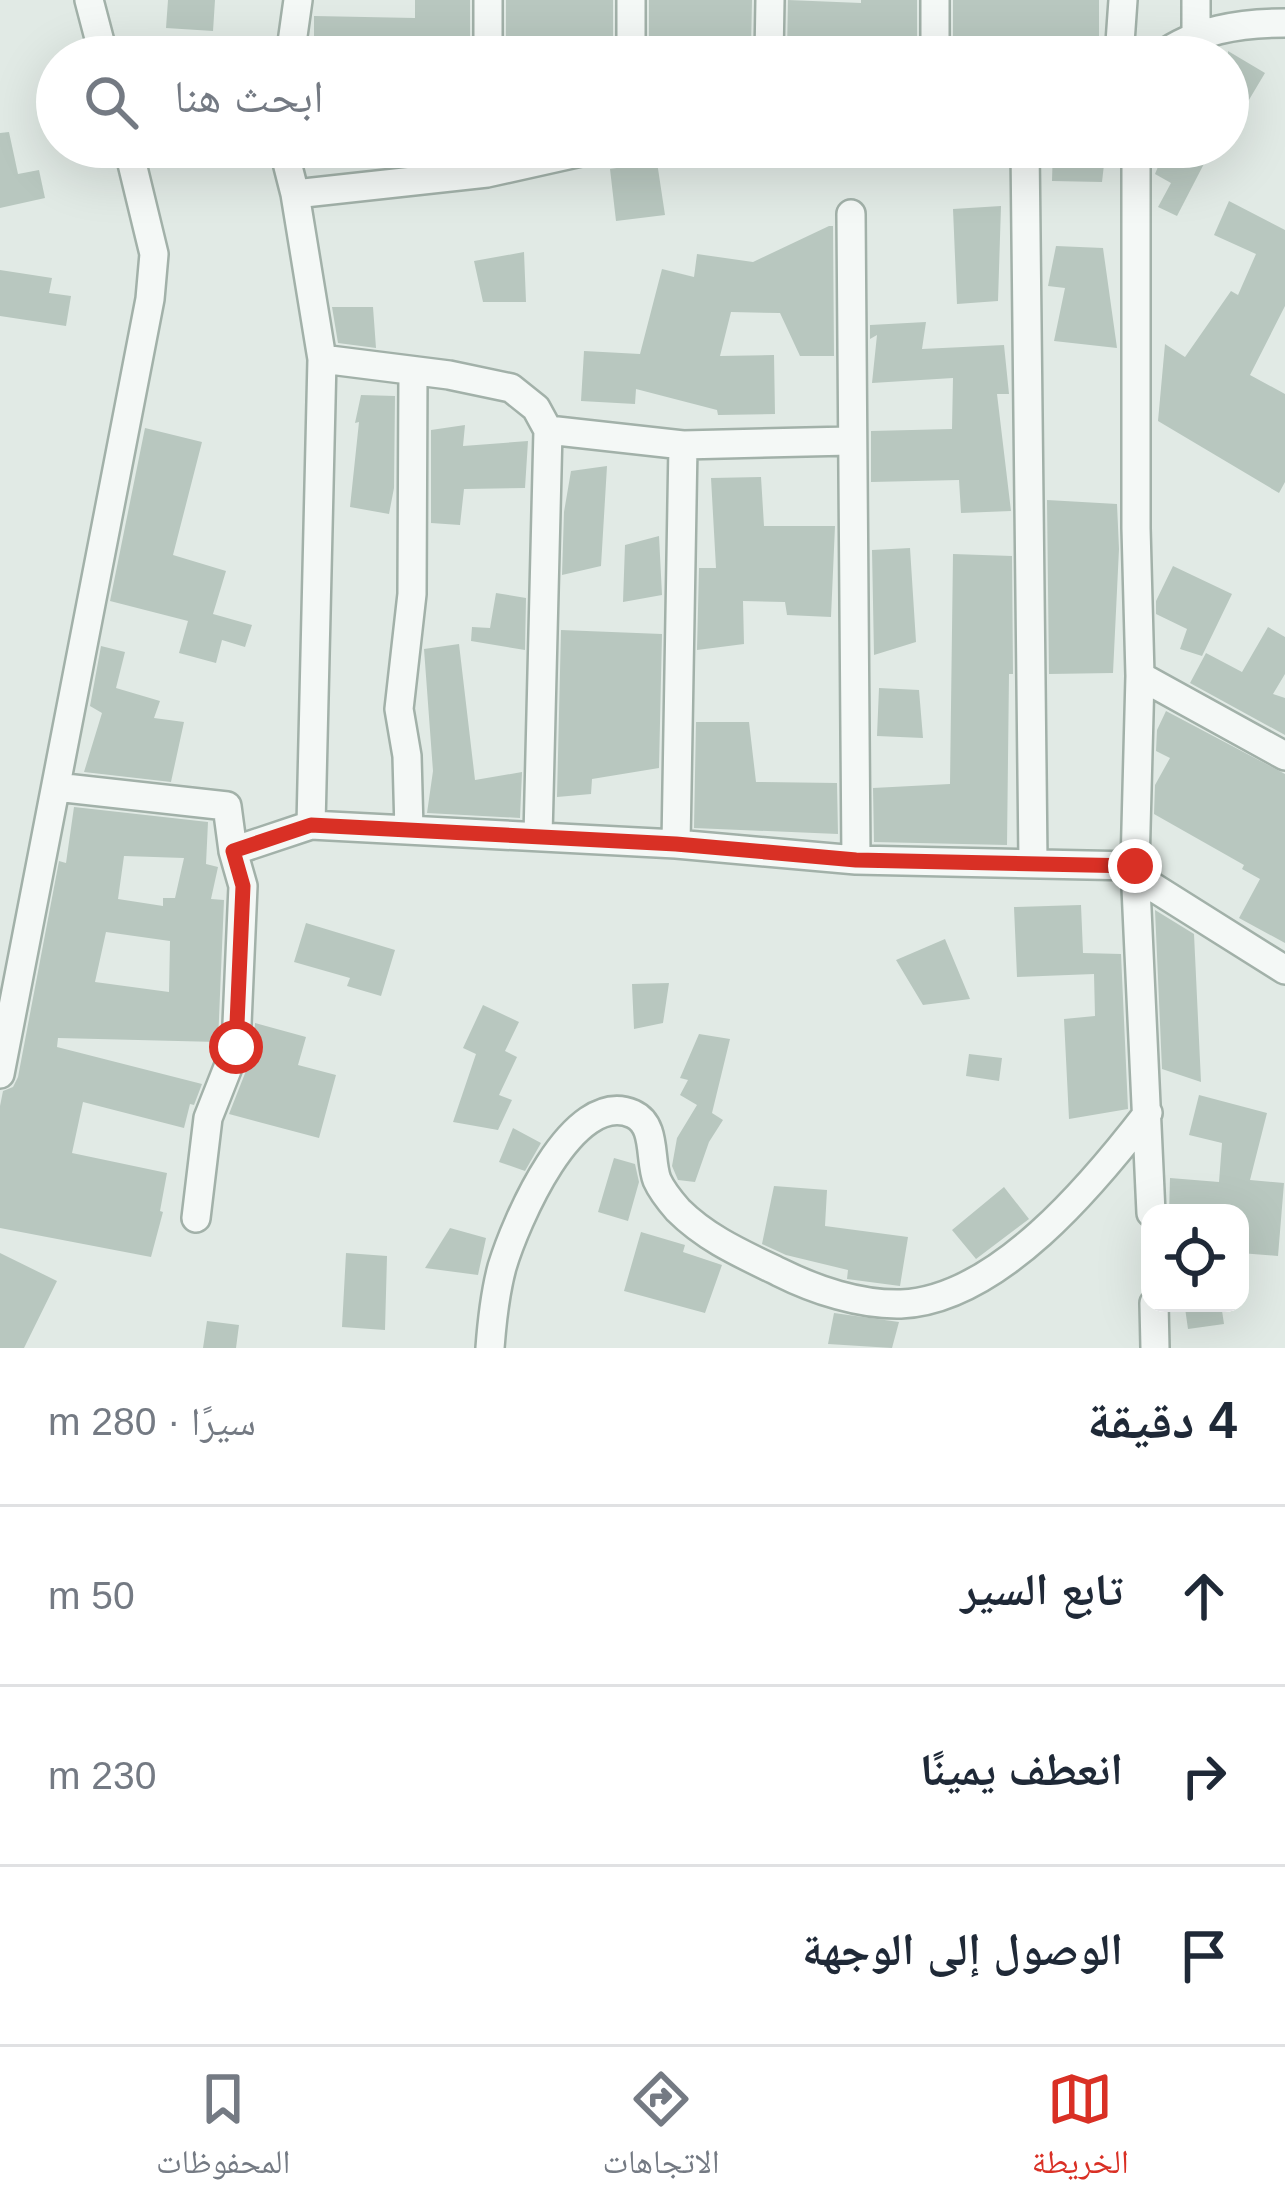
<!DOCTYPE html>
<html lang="ar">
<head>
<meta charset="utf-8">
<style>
	:root { --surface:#fff; --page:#f6f6f7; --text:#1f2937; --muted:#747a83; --line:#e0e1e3; --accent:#d93025 }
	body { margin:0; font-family:Helvetica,"Noto Naskh Arabic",sans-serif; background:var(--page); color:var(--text); direction:rtl }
	.controls { position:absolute; right:36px; bottom:36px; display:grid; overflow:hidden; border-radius:24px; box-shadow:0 12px 48px #0002 }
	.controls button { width:108px; height:108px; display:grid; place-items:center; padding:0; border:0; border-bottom:3px solid var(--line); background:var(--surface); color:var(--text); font:60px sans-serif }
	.stop { position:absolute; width:36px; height:36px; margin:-27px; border:9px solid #d93025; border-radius:50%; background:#fff }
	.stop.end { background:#d93025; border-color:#fff; box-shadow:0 3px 12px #0008 }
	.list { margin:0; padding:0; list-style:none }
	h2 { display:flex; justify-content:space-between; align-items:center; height:156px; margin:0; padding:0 48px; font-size:51px }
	h2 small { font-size:39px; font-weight:400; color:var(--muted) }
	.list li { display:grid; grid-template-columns:78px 1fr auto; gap:36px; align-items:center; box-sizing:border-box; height:180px; padding:0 48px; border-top:3px solid var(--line) }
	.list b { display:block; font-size:45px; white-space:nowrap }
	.list em { font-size:39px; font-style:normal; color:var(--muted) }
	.icon { flex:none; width:66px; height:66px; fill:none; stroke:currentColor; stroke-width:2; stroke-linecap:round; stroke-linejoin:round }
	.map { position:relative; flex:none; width:1285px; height:1348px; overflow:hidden; direction:ltr }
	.search { position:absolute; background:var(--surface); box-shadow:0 12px 48px #0002; left:36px; right:36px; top:36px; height:132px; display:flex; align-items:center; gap:30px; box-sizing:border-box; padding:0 42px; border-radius:66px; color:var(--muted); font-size:45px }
	.sheet { height:696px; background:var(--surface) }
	nav { display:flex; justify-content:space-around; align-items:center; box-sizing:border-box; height:168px; border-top:3px solid var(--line); background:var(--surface); font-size:33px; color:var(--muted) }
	nav a { display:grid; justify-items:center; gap:6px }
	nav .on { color:var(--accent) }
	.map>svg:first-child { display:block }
</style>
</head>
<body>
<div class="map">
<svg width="1285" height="1348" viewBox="0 0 1285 1348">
	<rect width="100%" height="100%" fill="#e1eae5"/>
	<!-- building -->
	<path fill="#b8c7bf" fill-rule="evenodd" d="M 168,0 L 215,0 L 213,31 L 166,28 Z
		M 415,0 L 470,0 L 470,57 L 314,57 L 314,16 L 415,18 Z
		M 506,0 L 613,0 L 613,55 L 506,57 Z
		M 649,0 L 752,0 L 751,48 L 709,44 L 707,57 L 649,57 Z
		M 788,0 L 861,3 L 861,0 L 917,0 L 917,57 L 793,54 L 787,51 Z
		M 953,0 L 1099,0 L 1099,57 L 953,57 Z
		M 1228,51 L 1265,73 L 1228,135 Z
		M 9,132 L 18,174 L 39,170 L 45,198 L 0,208 L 0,133 Z
		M 1053,147 L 1106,147 L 1102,182 L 1052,181 Z
		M 1166,147 L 1193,147 L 1209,154 L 1177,216 L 1158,207 L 1171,183 L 1155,174 Z
		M 657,162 L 665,215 L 616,221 L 610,169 Z
		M 1229,201 L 1285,230 L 1285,306 L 1250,375 L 1285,394 L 1285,482 L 1279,493 L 1158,421 L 1165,344 L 1185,357 L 1231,291 L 1238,295 L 1256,254 L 1214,235 Z
		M 1001,206 L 998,301 L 957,304 L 953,209 Z
		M 829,226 L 833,226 L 834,356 L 800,356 L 780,313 L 731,312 L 720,356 L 774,355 L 775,414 L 718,415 L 717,410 L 636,389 L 635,404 L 581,401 L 584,351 L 640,354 L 662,269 L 694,277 L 697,254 L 753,262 Z
		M 1056,246 L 1103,248 L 1117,348 L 1054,341 L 1065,288 L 1048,286 Z
		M 524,252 L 526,302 L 483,302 L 474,261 Z
		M 0,270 L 52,278 L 49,293 L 71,296 L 66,326 L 0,316 Z
		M 332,307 L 373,307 L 376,348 L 338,343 Z
		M 926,322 L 922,349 L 1004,345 L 1009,394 L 997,394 L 1011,511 L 961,513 L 959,480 L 871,482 L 871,431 L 952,429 L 953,378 L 872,383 L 877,335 L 870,339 L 870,325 Z
		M 361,395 L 395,396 L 394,488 L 389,514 L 350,507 L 359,422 L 355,423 Z
		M 465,425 L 463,446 L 528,441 L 525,488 L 464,489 L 460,525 L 431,523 L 431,430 Z
		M 145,428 L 202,442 L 173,555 L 226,571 L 213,614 L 252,625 L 245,647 L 222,640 L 216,663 L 179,653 L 188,621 L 110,601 Z
		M 607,466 L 601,566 L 562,575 L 564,512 L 571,471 Z
		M 761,477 L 764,526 L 835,526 L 831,617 L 787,615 L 785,602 L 743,601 L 744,644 L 697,650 L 699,568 L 716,568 L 711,478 Z
		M 1047,500 L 1117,504 L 1119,549 L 1113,673 L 1049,674 Z
		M 659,536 L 662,595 L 623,602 L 625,545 Z
		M 910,548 L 916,642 L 874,655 L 872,550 Z
		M 953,554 L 1012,556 L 1013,674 L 1009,674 L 1007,845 L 874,842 L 873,788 L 950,784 Z
		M 1173,566 L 1232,594 L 1202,656 L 1180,649 L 1187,629 L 1156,614 L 1156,601 Z
		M 496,593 L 526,598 L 525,650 L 471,641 L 472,627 L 490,628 Z
		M 1268,627 L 1285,637 L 1285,674 L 1273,694 L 1285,698 L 1285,735 L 1190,683 L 1206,653 L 1242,672 Z
		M 561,630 L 662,634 L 659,768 L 592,779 L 591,794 L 557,797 Z
		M 459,644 L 475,780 L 522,772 L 520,818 L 427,813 L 433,771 L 424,649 Z
		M 101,646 L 125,652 L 116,688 L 160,701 L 154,718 L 184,722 L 171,782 L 84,772 L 102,713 L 90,706 Z
		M 879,688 L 919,690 L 923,738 L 877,736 Z
		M 1166,711 L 1285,774 L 1285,943 L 1239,918 L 1260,879 L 1242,869 L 1244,865 L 1154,814 L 1155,785 L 1170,758 L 1156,751 L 1157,730 Z
		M 696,722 L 749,722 L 756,782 L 837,783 L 838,834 L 694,828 Z
		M 74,807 L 208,822 L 206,864 L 218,867 L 211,899 L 224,900 L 218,1042 L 58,1038 L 57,1047 L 202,1084 L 194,1105 L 190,1104 L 184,1128 L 83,1102 L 72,1153 L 167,1173 L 160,1211 L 163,1212 L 151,1257 L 0,1228 L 0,1106 L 3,1091 L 13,1087 L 18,1077 L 59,861 L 66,863 ZM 124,856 L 184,858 L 175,898 L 163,898 L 163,906 L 118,899 ZM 106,932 L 170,941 L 169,992 L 95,982 Z
		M 1081,905 L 1083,953 L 1121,954 L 1128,1109 L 1069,1119 L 1064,1019 L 1095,1016 L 1094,974 L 1017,977 L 1014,907 Z
		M 1155,910 L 1194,934 L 1201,1082 L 1162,1069 Z
		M 306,923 L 395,950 L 381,996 L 347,986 L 350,978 L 294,962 Z
		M 945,939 L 970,999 L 923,1005 L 896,960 Z
		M 669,983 L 663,1023 L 634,1029 L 632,984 Z
		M 483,1005 L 519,1022 L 505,1051 L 517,1057 L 499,1095 L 512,1100 L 498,1130 L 453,1122 L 476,1054 L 463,1048 Z
		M 255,1023 L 306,1037 L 298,1065 L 336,1075 L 319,1138 L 229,1114 L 253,1053 Z
		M 699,1034 L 730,1039 L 712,1113 L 723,1120 L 709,1142 L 695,1182 L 678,1180 L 672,1166 L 677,1138 L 697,1105 L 680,1095 L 688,1080 L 680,1078 Z
		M 969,1054 L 1002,1058 L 999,1081 L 966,1076 Z
		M 1199,1095 L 1267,1113 L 1250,1180 L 1284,1183 L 1278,1256 L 1240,1253 L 1240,1213 L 1169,1213 L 1170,1178 L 1219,1182 L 1222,1143 L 1189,1135 Z
		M 513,1128 L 541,1143 L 525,1171 L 499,1162 Z
		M 614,1158 L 635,1164 L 639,1182 L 628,1221 L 598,1212 Z
		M 774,1186 L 827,1190 L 825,1226 L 908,1237 L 900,1286 L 847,1279 L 848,1270 L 786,1255 L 762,1244 Z
		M 1004,1187 L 1029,1219 L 976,1259 L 952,1230 Z
		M 450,1228 L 486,1238 L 478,1275 L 425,1268 Z
		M 641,1232 L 685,1245 L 683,1252 L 722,1265 L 705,1313 L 624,1291 Z
		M 0,1253 L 57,1281 L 24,1348 L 0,1348 Z
		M 346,1253 L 387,1256 L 385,1330 L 342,1327 Z
		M 1221,1304 L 1224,1324 L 1188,1329 L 1185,1308 Z
		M 834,1313 L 899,1322 L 892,1348 L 828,1344 Z
		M 207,1321 L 239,1325 L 236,1348 L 203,1348 Z"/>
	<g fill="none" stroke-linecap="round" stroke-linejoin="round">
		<!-- minor casing -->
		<g stroke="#a2b1a9" stroke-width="32">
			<path id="minor" d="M 89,0 L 104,57
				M 1196,34 L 1196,0
				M 290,57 L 298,0
				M 488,57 L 488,0
				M 631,57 L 631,0
				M 769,57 L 770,0
				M 935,57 L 935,0
				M 1119,57 L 1123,0
				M 1159,57 C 1196,30 1239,23 1285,23
				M 283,147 L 295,194
				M 1025,147 L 1033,861
				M 1136,147 L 1136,528 L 1140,676 L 1135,866 L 1151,1213
				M 851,214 L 856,860
				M 322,359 L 449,375 L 511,388 L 536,408 L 548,430 L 683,445 L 850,441
				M 1140,676 L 1285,756
				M 56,787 L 227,806 L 233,851 L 243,886 L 236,1047 L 208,1118 L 196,1218
				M 311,825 L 322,359 L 295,194 L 487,173 L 604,147
				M 409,830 L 407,756 L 399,709 L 412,594 L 413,371
				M 538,836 L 548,430
				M 676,844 L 683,445
				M 233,851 L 311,825 L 676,844 L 856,860 L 1135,866
				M 1137,877 L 1285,970
				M 0,1074 L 150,299 L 154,254 L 128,147
				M 1154,1303 L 1155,1348
				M 490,1348 C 492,1321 495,1293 502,1267 C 515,1224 572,1087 633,1114 C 657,1125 649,1159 657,1180 C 661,1189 671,1202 678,1210 C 707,1239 742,1254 779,1272 C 815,1290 860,1305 901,1304 C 998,1300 1094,1183 1148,1113"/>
		</g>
		<!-- minor -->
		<use href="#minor" stroke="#f4f8f6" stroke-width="27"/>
	</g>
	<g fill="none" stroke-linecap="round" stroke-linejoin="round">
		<!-- route -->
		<path stroke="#d93025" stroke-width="15" d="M 236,1047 L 243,886 L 233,851 L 311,825 L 676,844 L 856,860 L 1135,866"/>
	</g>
</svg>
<div class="controls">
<button><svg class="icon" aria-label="locate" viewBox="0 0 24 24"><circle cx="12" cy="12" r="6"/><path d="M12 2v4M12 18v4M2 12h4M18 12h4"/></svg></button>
</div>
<div class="stop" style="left:236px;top:1047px"></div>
<div class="stop end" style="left:1135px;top:866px"></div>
<div class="search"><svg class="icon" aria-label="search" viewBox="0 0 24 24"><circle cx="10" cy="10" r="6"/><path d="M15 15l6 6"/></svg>ابحث هنا</div>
</div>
<section class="sheet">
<h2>4 دقيقة<small>سيرًا · 280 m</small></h2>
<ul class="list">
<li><svg class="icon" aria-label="ahead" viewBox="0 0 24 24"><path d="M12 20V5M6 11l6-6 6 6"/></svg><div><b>تابع السير</b></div><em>50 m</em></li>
<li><svg class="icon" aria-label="right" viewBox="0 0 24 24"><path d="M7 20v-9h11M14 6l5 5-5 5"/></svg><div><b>انعطف يمينًا</b></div><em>230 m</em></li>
<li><svg class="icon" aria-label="arrive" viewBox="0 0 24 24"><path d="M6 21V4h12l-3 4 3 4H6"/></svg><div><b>الوصول إلى الوجهة</b></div></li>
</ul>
</section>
<nav>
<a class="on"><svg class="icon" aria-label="map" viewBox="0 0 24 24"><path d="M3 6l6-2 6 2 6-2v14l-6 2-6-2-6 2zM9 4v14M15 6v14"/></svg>الخريطة</a>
<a><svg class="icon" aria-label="directions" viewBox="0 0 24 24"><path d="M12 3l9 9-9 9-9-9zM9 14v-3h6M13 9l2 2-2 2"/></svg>الاتجاهات</a>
<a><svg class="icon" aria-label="saved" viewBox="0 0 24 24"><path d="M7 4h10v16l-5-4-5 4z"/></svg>المحفوظات</a>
</nav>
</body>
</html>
